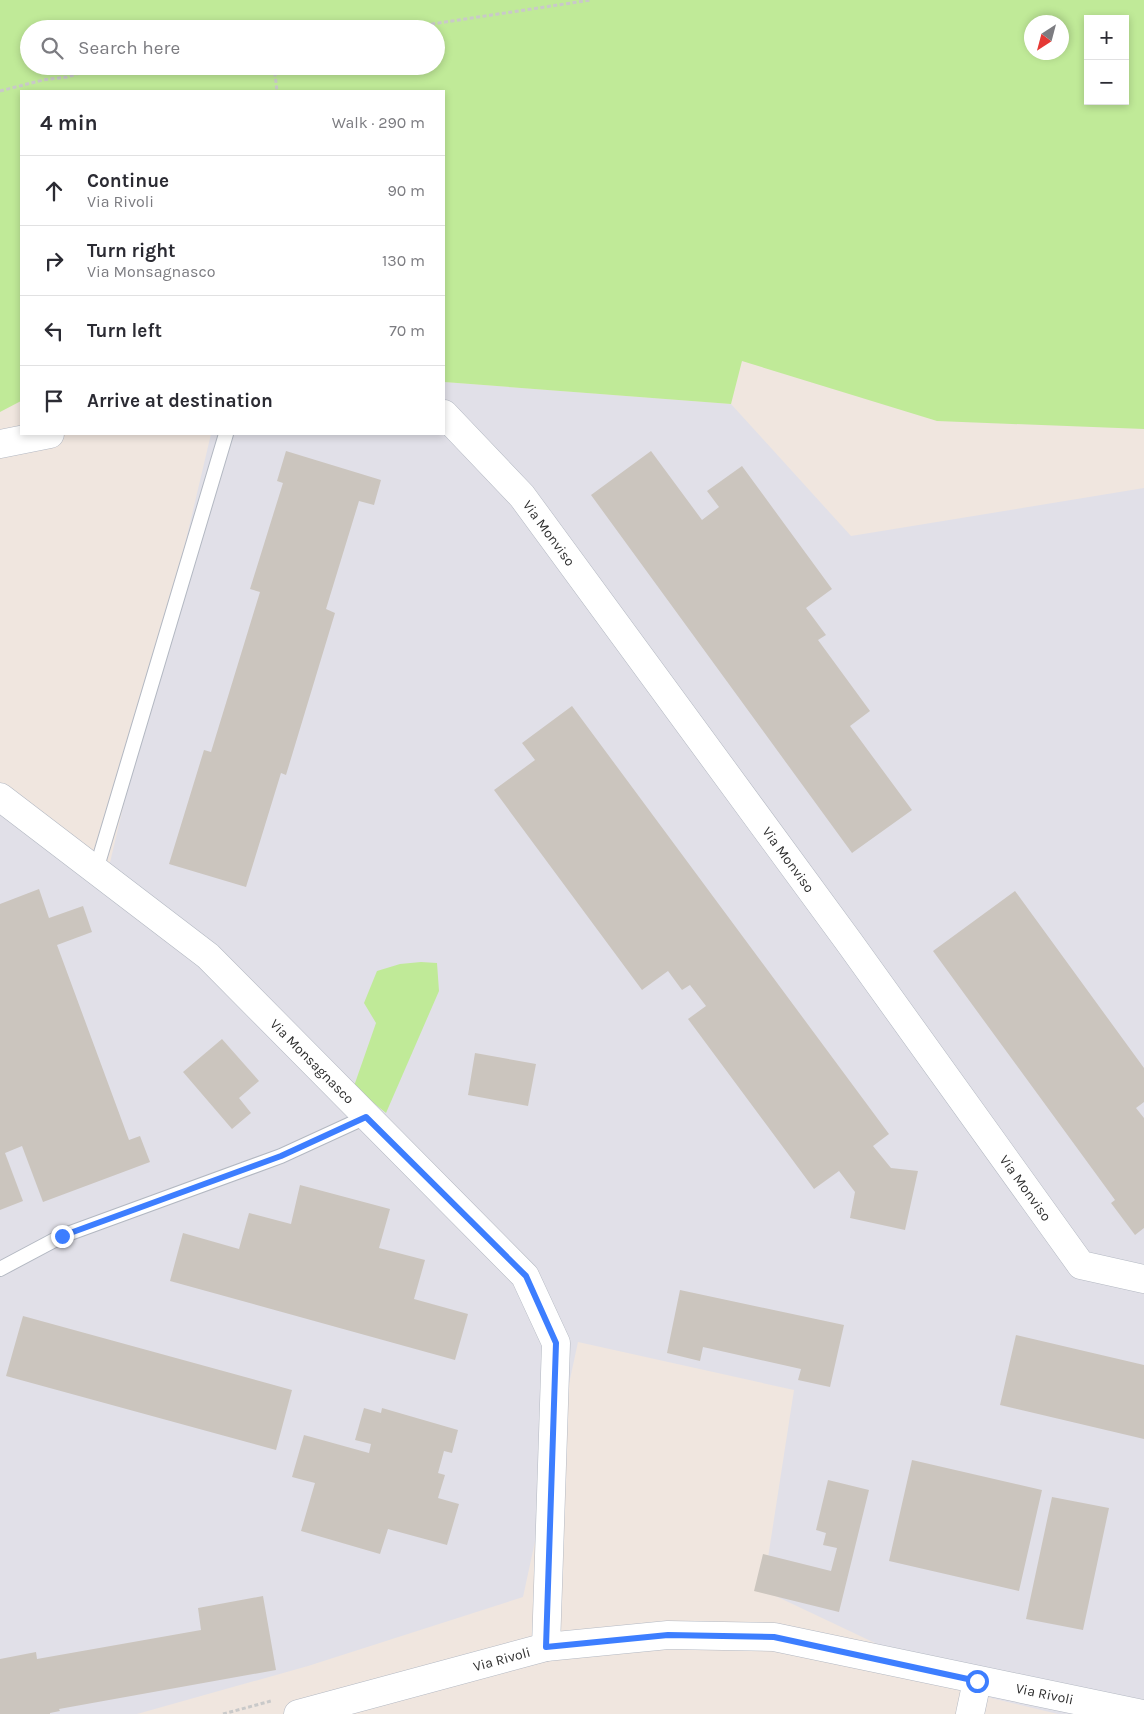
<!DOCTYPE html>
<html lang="en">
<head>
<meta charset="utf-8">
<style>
	:root { --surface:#fff; --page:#f7f7f7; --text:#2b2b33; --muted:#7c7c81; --line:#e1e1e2 }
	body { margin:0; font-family:Karla,sans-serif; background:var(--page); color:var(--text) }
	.controls { position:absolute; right:15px; top:15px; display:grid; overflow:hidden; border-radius:0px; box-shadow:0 2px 8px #0003 }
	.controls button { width:45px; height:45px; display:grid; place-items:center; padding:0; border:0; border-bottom:1px solid var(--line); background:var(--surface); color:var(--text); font:25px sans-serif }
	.compass { position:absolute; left:1024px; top:15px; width:45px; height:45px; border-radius:50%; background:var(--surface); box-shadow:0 2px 8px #0003; rotate:216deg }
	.stop { position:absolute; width:15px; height:15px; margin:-11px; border:4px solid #3d7eff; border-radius:50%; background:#fff }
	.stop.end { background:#3d7eff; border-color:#fff; box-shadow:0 1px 5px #0008 }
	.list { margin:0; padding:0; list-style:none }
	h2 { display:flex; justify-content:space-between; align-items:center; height:65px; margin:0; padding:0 20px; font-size:21px }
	h2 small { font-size:16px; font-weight:400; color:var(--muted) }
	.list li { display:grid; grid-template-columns:32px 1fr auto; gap:15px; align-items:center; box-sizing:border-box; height:70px; padding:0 20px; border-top:1px solid var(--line) }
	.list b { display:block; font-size:19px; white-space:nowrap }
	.list p { margin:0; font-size:16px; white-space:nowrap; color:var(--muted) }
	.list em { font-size:16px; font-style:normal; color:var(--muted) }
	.icon { flex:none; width:28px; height:28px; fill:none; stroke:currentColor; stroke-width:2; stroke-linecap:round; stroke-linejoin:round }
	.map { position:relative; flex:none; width:1144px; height:1714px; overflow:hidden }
	.search { position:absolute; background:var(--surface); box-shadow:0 2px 8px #0003; left:20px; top:20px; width:425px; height:55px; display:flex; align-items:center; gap:12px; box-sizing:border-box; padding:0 18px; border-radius:28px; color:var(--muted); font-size:19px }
	.panel { position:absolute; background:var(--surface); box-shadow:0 2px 8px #0003; left:20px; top:90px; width:425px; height:345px; border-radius:0px }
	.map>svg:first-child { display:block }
</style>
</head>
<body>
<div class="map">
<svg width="1144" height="1714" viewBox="0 0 1144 1714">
	<rect width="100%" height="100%" fill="#f0e6df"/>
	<!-- industrial -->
	<path fill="#e1e0e8" d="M 444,382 L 731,404 L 851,536 L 1144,488 L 1144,1714 L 1058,1714 L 991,1698 L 763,1590 L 794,1390 L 578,1342 L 523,1597 L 308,1666 L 137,1714 L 0,1714 L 0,805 L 104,888 L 211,434 L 444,434 Z"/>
	<!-- green -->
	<path fill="#c0ea98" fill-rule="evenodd" d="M 0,0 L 1144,0 L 1144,429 L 937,421 L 742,361 L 731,404 L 444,382 L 444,91 L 21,91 L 21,401 L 0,412 ZM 1088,19 L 1125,19 L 1125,101 L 1088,101 ZM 1032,22 L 1062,22 L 1062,52 L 1032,52 ZM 29,29 L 436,29 L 436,66 L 29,66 Z
		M 421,962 L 437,963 L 439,991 L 386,1113 L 360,1092 L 354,1086 L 376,1023 L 364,1003 L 377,971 L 400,964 Z"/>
	<!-- building -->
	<path fill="#cbc5be" d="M 286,451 L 381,480 L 374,505 L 359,501 L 326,609 L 335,613 L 286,775 L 281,773 L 246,887 L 169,864 L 204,750 L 211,752 L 260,592 L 250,589 L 283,483 L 277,481 Z
		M 651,451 L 702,520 L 719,507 L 707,491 L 742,466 L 832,589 L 806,608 L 826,635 L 818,640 L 870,711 L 850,726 L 912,810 L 852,853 L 591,495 Z
		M 572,706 L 889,1134 L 873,1146 L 891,1168 L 918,1171 L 905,1230 L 850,1218 L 855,1192 L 839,1171 L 814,1189 L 688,1019 L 706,1006 L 690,985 L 682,990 L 668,971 L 642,990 L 494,790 L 535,760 L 522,743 Z
		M 39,889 L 49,918 L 83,906 L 92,932 L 57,945 L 129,1140 L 140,1136 L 150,1162 L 43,1202 L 22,1146 L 5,1153 L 23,1201 L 0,1210 L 0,904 Z
		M 1015,891 L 1144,1068 L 1144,1102 L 1136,1108 L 1144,1118 L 1144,1228 L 1135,1235 L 1111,1203 L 1115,1200 L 933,951 Z
		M 222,1039 L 259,1081 L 239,1098 L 251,1113 L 232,1129 L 183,1072 Z
		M 475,1053 L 536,1064 L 528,1106 L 468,1095 Z
		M 300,1185 L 390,1209 L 379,1248 L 425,1260 L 414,1299 L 468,1314 L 455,1360 L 170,1281 L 183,1233 L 239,1249 L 249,1213 L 291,1224 Z
		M 680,1290 L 844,1325 L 830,1387 L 798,1380 L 801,1369 L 703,1347 L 700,1361 L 667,1353 Z
		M 23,1316 L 292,1390 L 276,1450 L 6,1376 Z
		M 1016,1335 L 1144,1365 L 1144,1439 L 1000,1405 Z
		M 364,1408 L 381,1413 L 382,1408 L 458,1430 L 452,1453 L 444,1451 L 438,1473 L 445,1475 L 438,1498 L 459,1504 L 447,1545 L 388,1529 L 380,1554 L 301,1531 L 315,1483 L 292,1477 L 304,1435 L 369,1453 L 371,1444 L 355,1440 Z
		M 912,1460 L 1042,1490 L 1019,1591 L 889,1561 Z
		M 828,1480 L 869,1490 L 839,1612 L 754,1591 L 763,1554 L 831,1571 L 837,1548 L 823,1545 L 826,1533 L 816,1530 Z
		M 1052,1497 L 1109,1508 L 1083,1630 L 1026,1619 Z
		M 263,1596 L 276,1670 L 59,1709 L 60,1711 L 50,1713 L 50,1714 L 0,1714 L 0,1659 L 36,1652 L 37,1659 L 201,1630 L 198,1608 Z"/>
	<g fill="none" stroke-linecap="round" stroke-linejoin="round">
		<!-- lane casing -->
		<g stroke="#b3b8c2" stroke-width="16">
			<path id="lane" d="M 96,870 L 226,434
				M 0,1269 L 62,1236 L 281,1156 L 366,1117"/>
		</g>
		<!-- street casing -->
		<g stroke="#b3b8c2" stroke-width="29">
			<g id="street">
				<path id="s1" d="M 444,414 L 522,496 L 849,942 L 1081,1265 L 1144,1279"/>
				<path d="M 0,444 L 50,434"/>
				<path id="s2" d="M 0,797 L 208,956 L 525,1276 L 556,1343 L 546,1647"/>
				<path d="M 970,1714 L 977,1681"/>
			</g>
		</g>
		<!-- secondary casing -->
		<g stroke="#b3b8c2" stroke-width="29">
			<g id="secondary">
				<path id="s3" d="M 298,1714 L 546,1647 L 668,1635 L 774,1637 L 1142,1714"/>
			</g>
		</g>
		<!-- path -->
		<path stroke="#c9c9c9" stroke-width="3" stroke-dasharray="4 2.5" stroke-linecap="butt" d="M 399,29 L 591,0
			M 274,66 L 277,91
			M 0,91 L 43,80 L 67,77 L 104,66
			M 223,1714 L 271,1701"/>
		<!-- lane -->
		<use href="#lane" stroke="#fff" stroke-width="14"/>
		<!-- street -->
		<use href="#street" stroke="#fff" stroke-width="28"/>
		<!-- secondary -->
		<use href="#secondary" stroke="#fff" stroke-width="28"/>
	</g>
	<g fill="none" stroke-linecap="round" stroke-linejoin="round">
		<!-- route -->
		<path stroke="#3d7eff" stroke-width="6" d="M 62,1236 L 281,1156 L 366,1117 L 526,1276 L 556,1343 L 546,1647 L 668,1635 L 774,1637 L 977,1681"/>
	</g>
	<g text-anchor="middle" stroke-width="4" stroke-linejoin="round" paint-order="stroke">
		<!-- street labels -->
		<g font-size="14" fill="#2e2e2e" stroke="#fff">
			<text dy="5" stroke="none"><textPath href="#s1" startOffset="159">Via Monviso</textPath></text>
			<text dy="5" stroke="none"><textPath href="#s1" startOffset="564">Via Monviso</textPath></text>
			<text dy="5" stroke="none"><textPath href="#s2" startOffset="410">Via Monsagnasco</textPath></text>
			<text dy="5" stroke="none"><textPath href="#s1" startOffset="969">Via Monviso</textPath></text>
			<text dy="5" stroke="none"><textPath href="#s3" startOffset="211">Via Rivoli</textPath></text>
			<text dy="5" stroke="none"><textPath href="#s3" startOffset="762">Via Rivoli</textPath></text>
		</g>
	</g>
</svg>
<div class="controls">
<button>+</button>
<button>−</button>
</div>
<svg class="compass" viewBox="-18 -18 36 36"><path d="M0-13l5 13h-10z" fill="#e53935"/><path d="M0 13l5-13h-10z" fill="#7c7c81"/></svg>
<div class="stop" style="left:977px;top:1681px"></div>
<div class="stop end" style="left:62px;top:1236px"></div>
<div class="search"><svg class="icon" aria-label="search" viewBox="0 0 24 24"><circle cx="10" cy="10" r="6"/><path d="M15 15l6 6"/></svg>Search here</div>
<section class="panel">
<h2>4 min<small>Walk · 290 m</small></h2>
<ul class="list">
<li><svg class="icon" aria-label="ahead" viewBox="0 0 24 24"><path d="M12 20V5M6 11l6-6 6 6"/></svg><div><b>Continue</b><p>Via Rivoli</p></div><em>90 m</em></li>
<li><svg class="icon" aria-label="right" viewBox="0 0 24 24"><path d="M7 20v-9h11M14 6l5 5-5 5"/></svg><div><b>Turn right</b><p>Via Monsagnasco</p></div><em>130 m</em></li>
<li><svg class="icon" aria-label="left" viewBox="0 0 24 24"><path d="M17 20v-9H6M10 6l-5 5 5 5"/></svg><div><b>Turn left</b></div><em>70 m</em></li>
<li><svg class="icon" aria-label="arrive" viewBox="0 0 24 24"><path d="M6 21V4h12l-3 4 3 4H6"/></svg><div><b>Arrive at destination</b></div></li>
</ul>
</section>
</div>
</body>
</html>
